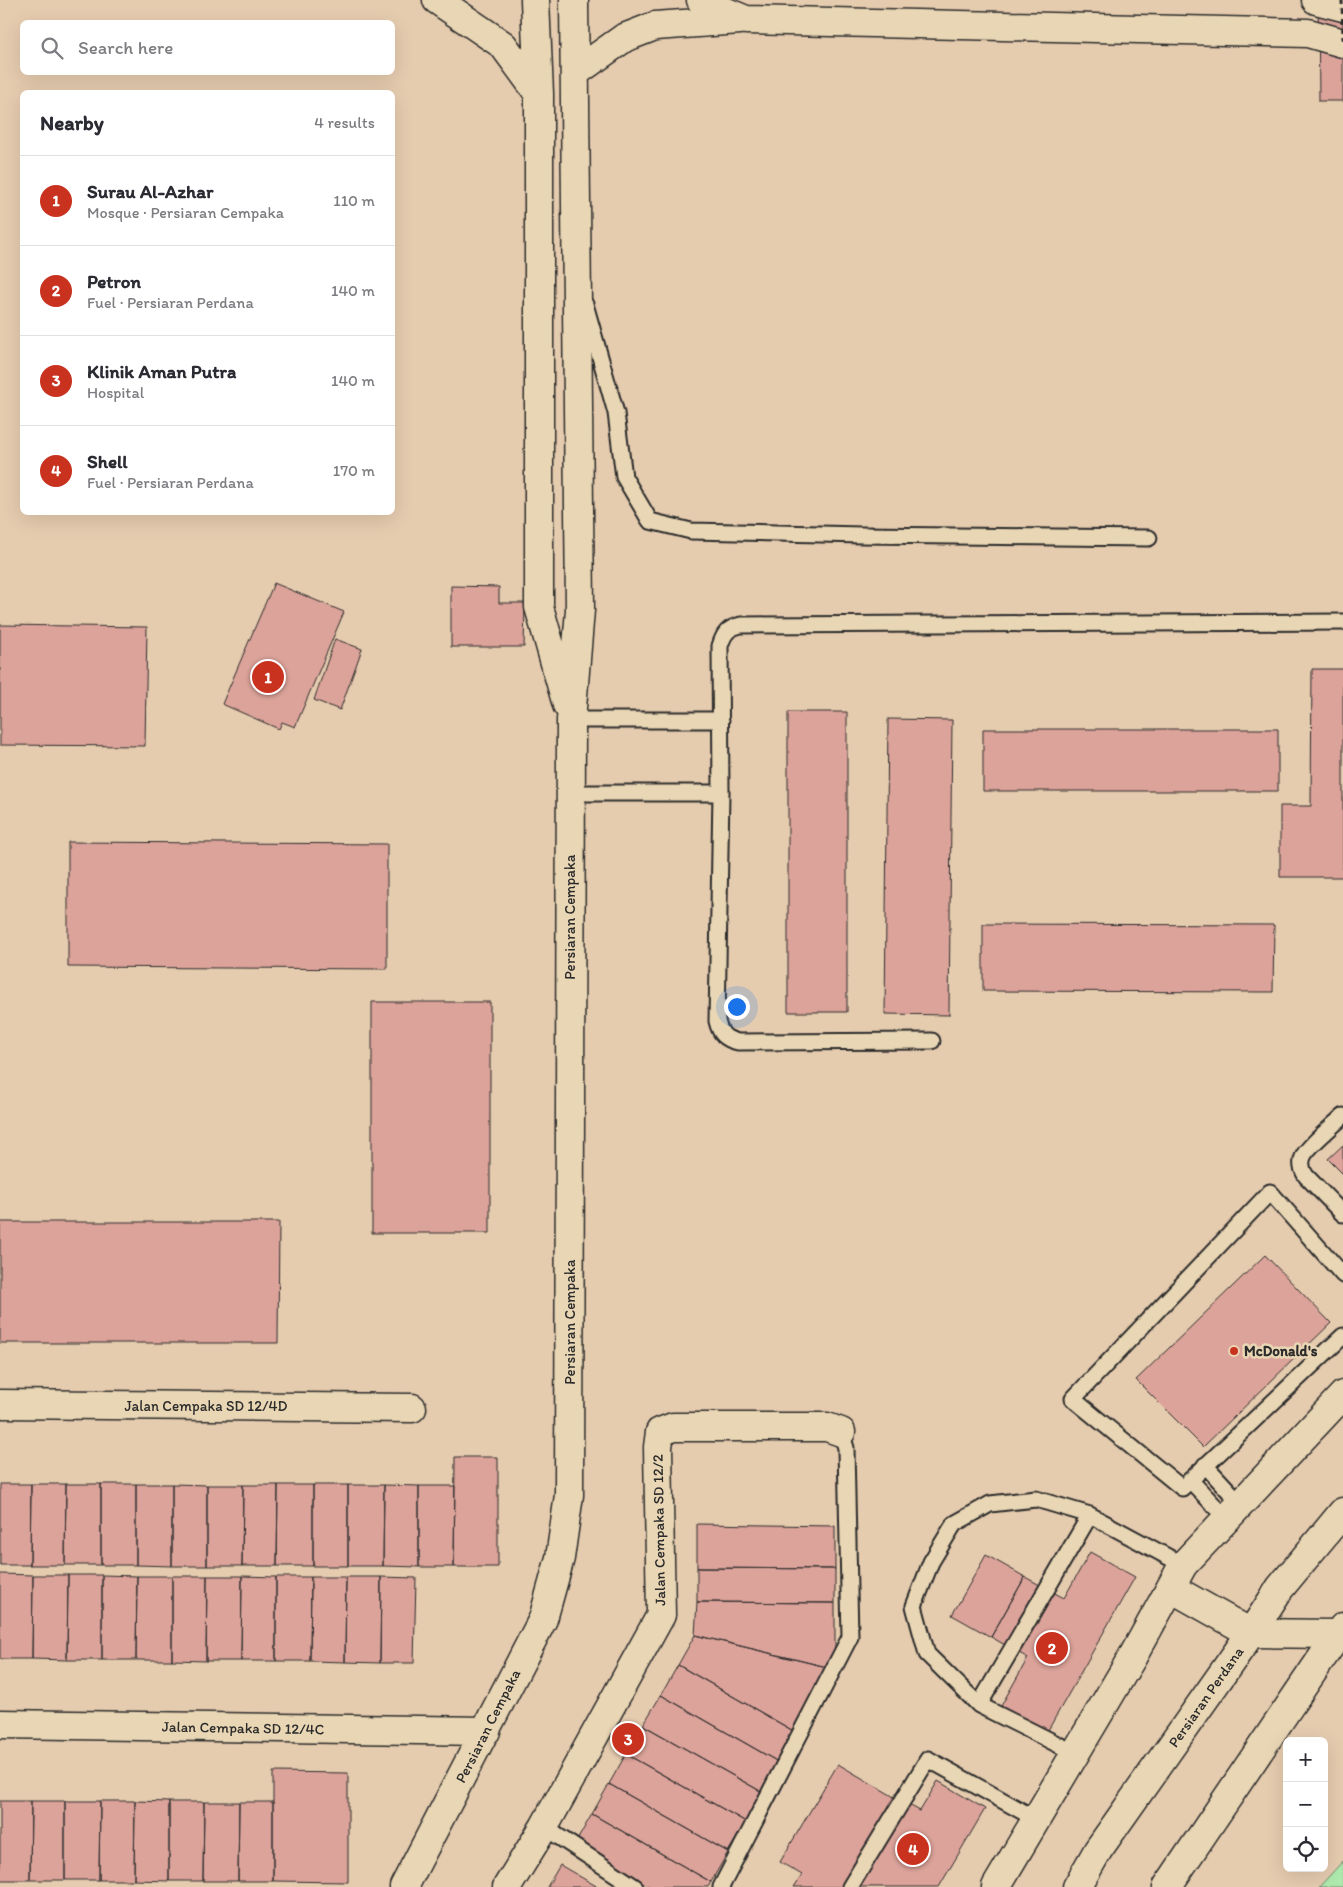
<!DOCTYPE html>
<html lang="en">
<head>
<meta charset="utf-8">
<style>
	:root { --surface:#fff; --page:#f2f2f3; --text:#2b2b33; --muted:#7c7c81; --line:#e1e1e2; --accent:#c8321e }
	body { margin:0; font-family:Itim,sans-serif; background:var(--page); color:var(--text) }
	.controls { position:absolute; right:15px; bottom:15px; display:grid; overflow:hidden; border-radius:8px; box-shadow:0 5px 20px #0002 }
	.controls button { width:45px; height:45px; display:grid; place-items:center; padding:0; border:0; border-bottom:1px solid var(--line); background:var(--surface); color:var(--text); font:25px sans-serif }
	.you { position:absolute; left:736px; top:1006px; width:18px; height:18px; margin:-12px; border:4px solid #fff; border-radius:50%; background:#1a73e8; box-shadow:0 0 0 8px #1a73e833 }
	.badge { display:grid; place-items:center; width:32px; height:32px; border-radius:50%; background:var(--accent); color:#fff; font-size:16px; font-weight:700 }
	.pin { position:absolute; translate:-50% -50%; border:2px solid #fff; box-shadow:0 1px 5px #0006 }
	.list { margin:0; padding:0; list-style:none }
	h2 { display:flex; justify-content:space-between; align-items:center; height:65px; margin:0; padding:0 20px; font-size:21px }
	h2 small { font-size:16px; font-weight:400; color:var(--muted) }
	.list li { display:grid; grid-template-columns:32px 1fr auto; gap:15px; align-items:center; box-sizing:border-box; height:90px; padding:0 20px; border-top:1px solid var(--line) }
	.list b { display:block; font-size:19px; white-space:nowrap }
	.list p { margin:0; font-size:16px; white-space:nowrap; color:var(--muted) }
	.list em { font-size:16px; font-style:normal; color:var(--muted) }
	.icon { flex:none; width:28px; height:28px; fill:none; stroke:currentColor; stroke-width:2; stroke-linecap:round; stroke-linejoin:round }
	.map { position:relative; flex:none; width:1343px; height:1887px; overflow:hidden }
	.search { position:absolute; background:var(--surface); box-shadow:0 5px 20px #0002; left:20px; top:20px; width:375px; height:55px; display:flex; align-items:center; gap:12px; box-sizing:border-box; padding:0 18px; border-radius:8px; color:var(--muted); font-size:19px }
	.panel { position:absolute; background:var(--surface); box-shadow:0 5px 20px #0002; left:20px; top:90px; width:375px; height:425px; border-radius:8px }
	.map>svg:first-child { display:block }
</style>
</head>
<body>
<div class="map">
<svg width="1343" height="1887" viewBox="0 0 1343 1887">
	<rect width="100%" height="100%" fill="#e6ccaf"/>
	<filter id="ink" filterUnits="userSpaceOnUse"><feTurbulence type="fractalNoise" baseFrequency=".02" numOctaves="2"/><feDisplacementMap in="SourceGraphic" scale="10" xChannelSelector="R" yChannelSelector="G"/><feConvolveMatrix kernelMatrix="1 2 1 2 8 2 1 2 1" color-interpolation-filters="sRGB"/></filter>
	<g filter="url(#ink)">
		<!-- green -->
		<path fill="#aee9ae" stroke="#6c8a6c" d="M 1343,1861 L 1343,1887 L 1319,1887 Z"/>
		<!-- building -->
		<path fill="#dca39a" stroke="#2b2b2b" d="M 1318,0 L 1343,0 L 1343,101 L 1319,101 Z
			M 274,583 L 344,612 L 295,727 L 282,722 L 279,729 L 222,704 Z
			M 451,586 L 499,587 L 499,603 L 525,603 L 524,647 L 451,647 Z
			M 0,625 L 147,627 L 145,746 L 0,745 Z
			M 335,639 L 362,649 L 340,710 L 314,700 Z
			M 1312,669 L 1343,669 L 1343,877 L 1280,877 L 1280,806 L 1311,806 Z
			M 788,712 L 847,712 L 847,1012 L 788,1012 Z
			M 888,719 L 952,720 L 949,1015 L 885,1014 Z
			M 983,729 L 1278,729 L 1278,791 L 983,791 Z
			M 68,842 L 387,844 L 387,969 L 68,967 Z
			M 983,924 L 1274,925 L 1273,992 L 983,991 Z
			M 372,1002 L 490,1002 L 490,1233 L 372,1233 Z
			M 1343,1145 L 1343,1174 L 1328,1159 Z
			M 0,1222 L 279,1222 L 278,1343 L 0,1343 Z
			M 1265,1255 L 1331,1323 L 1203,1447 L 1136,1380 Z
			M 455,1457 L 498,1457 L 498,1567 L 454,1567 Z
			M 0,1484 L 31,1484 L 30,1565 L 0,1565 Z
			M 31,1484 L 66,1484 L 65,1565 L 30,1565 Z
			M 66,1484 L 101,1484 L 101,1565 L 65,1565 Z
			M 101,1484 L 136,1484 L 136,1565 L 101,1565 Z
			M 136,1484 L 172,1484 L 172,1566 L 136,1565 Z
			M 172,1484 L 207,1485 L 207,1566 L 172,1566 Z
			M 207,1485 L 243,1485 L 242,1566 L 207,1566 Z
			M 243,1485 L 278,1485 L 277,1566 L 242,1566 Z
			M 278,1485 L 313,1485 L 313,1566 L 277,1566 Z
			M 313,1485 L 348,1485 L 348,1566 L 313,1566 Z
			M 348,1485 L 384,1485 L 383,1566 L 348,1566 Z
			M 384,1485 L 419,1486 L 419,1567 L 383,1566 Z
			M 419,1486 L 455,1486 L 454,1567 L 419,1567 Z
			M 697,1524 L 835,1526 L 835,1569 L 697,1568 Z
			M 1090,1552 L 1135,1577 L 1047,1732 L 1001,1706 L 1028,1658 L 991,1637 L 1025,1577 L 1064,1598 Z
			M 986,1555 L 1025,1577 L 991,1637 L 952,1615 Z
			M 697,1568 L 835,1569 L 835,1603 L 697,1602 Z
			M 0,1574 L 33,1575 L 32,1659 L 0,1659 Z
			M 33,1575 L 68,1575 L 67,1660 L 32,1659 Z
			M 68,1575 L 102,1575 L 102,1660 L 67,1660 Z
			M 102,1575 L 137,1576 L 136,1660 L 102,1660 Z
			M 137,1576 L 172,1576 L 172,1660 L 136,1660 Z
			M 172,1576 L 207,1576 L 206,1661 L 172,1660 Z
			M 207,1576 L 242,1576 L 241,1661 L 206,1661 Z
			M 242,1576 L 276,1577 L 276,1661 L 241,1661 Z
			M 276,1577 L 311,1577 L 310,1661 L 276,1661 Z
			M 311,1577 L 346,1577 L 345,1662 L 310,1661 Z
			M 346,1577 L 381,1577 L 380,1663 L 345,1662 Z
			M 381,1577 L 416,1578 L 414,1663 L 380,1663 Z
			M 697,1602 L 835,1603 L 835,1669 L 695,1635 Z
			M 695,1635 L 835,1669 L 797,1733 L 678,1665 Z
			M 678,1665 L 797,1733 L 780,1763 L 661,1695 Z
			M 661,1695 L 780,1763 L 762,1792 L 643,1725 Z
			M 643,1725 L 762,1792 L 746,1822 L 626,1754 Z
			M 626,1754 L 746,1822 L 728,1852 L 609,1784 Z
			M 838,1764 L 896,1798 L 843,1887 L 794,1887 L 802,1875 L 780,1862 Z
			M 273,1772 L 348,1773 L 348,1882 L 273,1881 Z
			M 938,1781 L 985,1809 L 939,1887 L 843,1887 L 896,1798 L 920,1811 Z
			M 609,1784 L 728,1852 L 711,1882 L 592,1814 Z
			M 0,1801 L 31,1801 L 30,1880 L 0,1880 Z
			M 31,1801 L 65,1801 L 65,1880 L 30,1880 Z
			M 65,1801 L 100,1801 L 99,1880 L 65,1880 Z
			M 100,1801 L 135,1801 L 134,1880 L 99,1880 Z
			M 135,1801 L 169,1802 L 169,1881 L 134,1880 Z
			M 169,1802 L 204,1802 L 203,1881 L 169,1881 Z
			M 204,1802 L 239,1802 L 238,1881 L 203,1881 Z
			M 239,1802 L 273,1802 L 273,1881 L 238,1881 Z
			M 592,1814 L 711,1882 L 708,1887 L 651,1887 L 575,1844 Z
			M 560,1865 L 598,1887 L 547,1887 Z"/>
		<g fill="none" stroke-linecap="round" stroke-linejoin="round">
			<!-- lane casing -->
			<g stroke="#2b2b2b" stroke-width="19">
				<path id="lane" d="M 585,304 L 616,413 L 624,477 L 650,521 L 691,531 L 862,535 L 1149,538
					M 571,720 L 721,720
					M 570,793 L 721,793
					M 932,1041 L 738,1042 C 725,1039 720,1034 717,1021 L 721,793 L 720,646 C 724,633 728,628 741,625 L 1343,622
					M 1343,1116 C 1335,1124 1306,1148 1303,1157 C 1300,1164 1302,1170 1306,1176 L 1343,1214
					M 1343,1275 L 1270,1192 L 1073,1399 L 1182,1488 L 1343,1336
					M 1205,1465 L 1240,1503
					M 1190,1480 L 1226,1518
					M 979,1705 L 1090,1515
					M 1075,1753 L 979,1705 L 927,1654 L 914,1606 L 931,1562 L 954,1524 L 990,1504 L 1036,1499 L 1090,1515 L 1183,1565
					M 544,1827 L 635,1887
					M 721,1887 L 850,1637 L 846,1448 L 841,1432
					M 850,1887 L 928,1759 L 1036,1819"/>
			</g>
			<!-- street casing -->
			<g stroke="#2b2b2b" stroke-width="31">
				<path id="street" d="M 437,0 L 503,45 L 539,94
					M 535,0 L 539,94 L 539,607 L 567,705
					M 701,0 L 712,6 L 746,20 L 1308,33 L 1343,43
					M 1316,0 L 1343,7
					M 576,72 L 624,38 L 655,26 L 740,20
					M 0,1404 L 412,1408
					M 1171,1588 L 1251,1633 L 1338,1634
					M 0,1724 L 486,1731
					M 404,1887 L 543,1619 L 560,1558 L 569,1495 L 571,720 L 580,610 L 574,0
					M 507,1887 L 544,1827 L 661,1615 L 658,1447 L 660,1432 L 673,1427 L 827,1427 L 841,1432
					M 996,1887 L 1133,1656 L 1183,1565 L 1343,1395"/>
			</g>
			<!-- secondary casing -->
			<g stroke="#2b2b2b" stroke-width="31">
				<path id="secondary" d="M 1077,1887 L 1098,1850 L 1251,1633 L 1280,1588 L 1343,1512
					M 1167,1887 L 1343,1627"/>
			</g>
			<!-- lane -->
			<use href="#lane" stroke="#e9d6b4" stroke-width="15"/>
			<!-- street -->
			<use href="#street" stroke="#e9d6b4" stroke-width="28"/>
			<!-- secondary -->
			<use href="#secondary" stroke="#e9d6b4" stroke-width="28"/>
			<!-- path-bridge -->
			<path stroke="#2b2b2b" stroke-width="3" stroke-dasharray="5 4" stroke-linecap="butt" d="M 1342,0 L 1343,40"/>
		</g>
	</g>
	<!-- markers -->
	<circle fill="#c8321e" stroke="#e9d6b4" stroke-width="2" cx="1234" cy="1351" r="5"/>
	<g text-anchor="middle" stroke-width="5" stroke-linejoin="round" paint-order="stroke">
		<!-- street labels -->
		<g font-size="15" fill="#2b2b2b" stroke="#e9d6b4">
			<text transform="translate(570 917) rotate(-90)" y="5">Persiaran Cempaka</text>
			<text transform="translate(570 1322) rotate(-90)" y="5">Persiaran Cempaka</text>
			<text x="206" y="1411">Jalan Cempaka SD 12/4D</text>
			<text transform="translate(659 1530) rotate(-91)" y="5">Jalan Cempaka SD 12/2</text>
			<text transform="translate(1206 1697) rotate(-55)" y="5">Persiaran Perdana</text>
			<text transform="translate(488 1726) rotate(-63)" y="5">Persiaran Cempaka</text>
			<text transform="translate(243 1728) rotate(1)" y="5">Jalan Cempaka SD 12/4C</text>
		</g>
		<!-- poi labels -->
		<g font-size="15" font-weight="bold" fill="#2b2b2b" stroke="#e9d6b4" text-anchor="start">
			<text x="1244" y="1356">McDonald's</text>
		</g>
	</g>
</svg>
<div class="controls">
<button>+</button>
<button>−</button>
<button><svg class="icon" aria-label="locate" viewBox="0 0 24 24"><circle cx="12" cy="12" r="6"/><path d="M12 2v4M12 18v4M2 12h4M18 12h4"/></svg></button>
</div>
<div class="you"></div>
<div class="pin badge" style="left:268px;top:677px">1</div>
<div class="pin badge" style="left:1052px;top:1648px">2</div>
<div class="pin badge" style="left:628px;top:1739px">3</div>
<div class="pin badge" style="left:913px;top:1849px">4</div>
<div class="search"><svg class="icon" aria-label="search" viewBox="0 0 24 24"><circle cx="10" cy="10" r="6"/><path d="M15 15l6 6"/></svg>Search here</div>
<section class="panel">
<h2>Nearby<small>4 results</small></h2>
<ul class="list">
<li><span class="badge">1</span><div><b>Surau Al-Azhar</b><p>Mosque · Persiaran Cempaka</p></div><em>110 m</em></li>
<li><span class="badge">2</span><div><b>Petron</b><p>Fuel · Persiaran Perdana</p></div><em>140 m</em></li>
<li><span class="badge">3</span><div><b>Klinik Aman Putra</b><p>Hospital</p></div><em>140 m</em></li>
<li><span class="badge">4</span><div><b>Shell</b><p>Fuel · Persiaran Perdana</p></div><em>170 m</em></li>
</ul>
</section>
</div>
</body>
</html>
